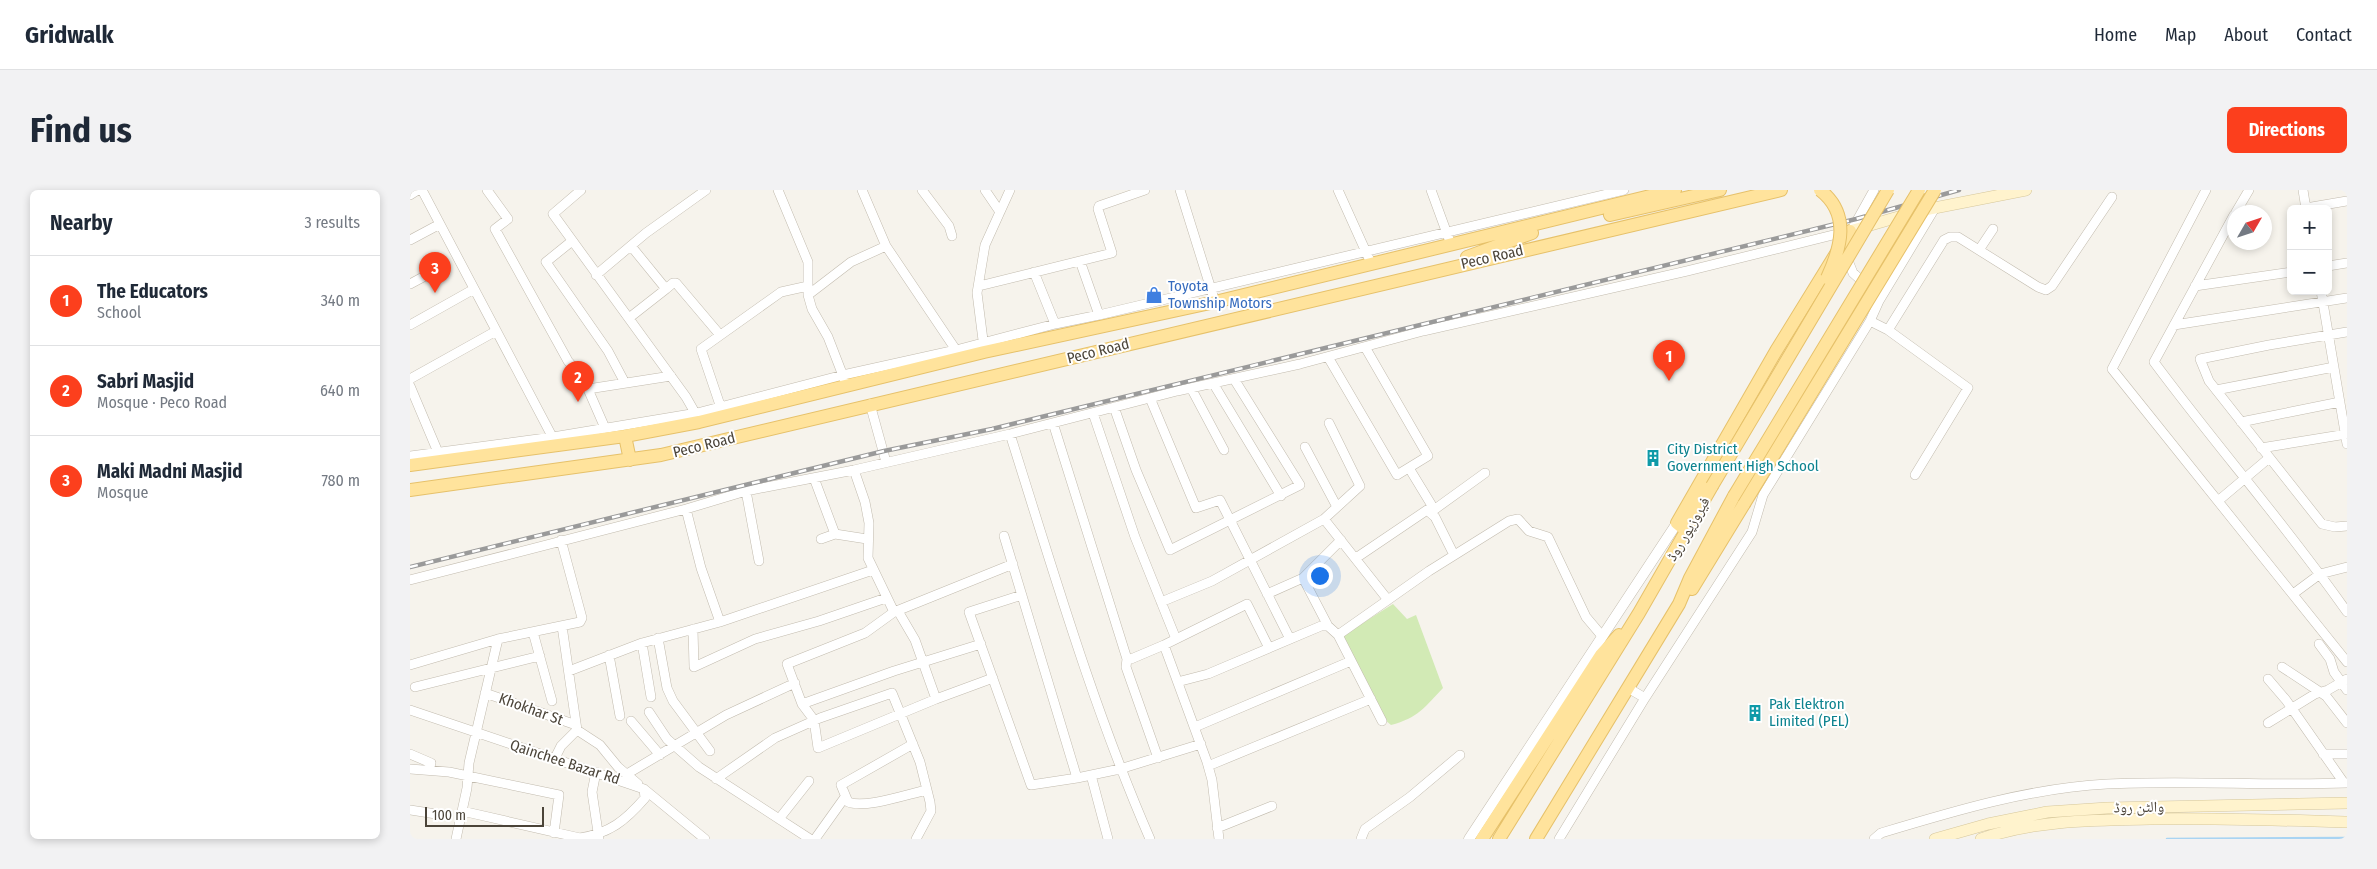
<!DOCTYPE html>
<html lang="en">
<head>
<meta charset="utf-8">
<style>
	:root { --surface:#fff; --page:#f2f2f3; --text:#1f2937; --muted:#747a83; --line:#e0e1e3; --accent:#fc3f1d }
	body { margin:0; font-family:"Fira Sans Condensed","Noto Naskh Arabic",sans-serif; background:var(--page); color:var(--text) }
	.controls { position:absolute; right:15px; top:15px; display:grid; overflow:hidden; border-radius:8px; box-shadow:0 2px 8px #0003 }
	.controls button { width:45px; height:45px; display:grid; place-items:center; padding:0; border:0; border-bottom:1px solid var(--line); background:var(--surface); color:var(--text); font:25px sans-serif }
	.compass { position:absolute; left:1817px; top:15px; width:45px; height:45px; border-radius:50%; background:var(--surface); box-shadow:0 2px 8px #0003; rotate:51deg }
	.scale { position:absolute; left:15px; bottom:12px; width:119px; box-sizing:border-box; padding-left:5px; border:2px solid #4b4439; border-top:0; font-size:14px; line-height:18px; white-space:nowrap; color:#4b4439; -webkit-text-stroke:4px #fff; paint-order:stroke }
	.you { position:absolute; left:909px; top:385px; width:18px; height:18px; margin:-12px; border:4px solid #fff; border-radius:50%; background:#1a73e8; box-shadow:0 0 0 8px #1a73e833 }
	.badge { display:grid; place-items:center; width:32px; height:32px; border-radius:50%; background:var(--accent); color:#fff; font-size:16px; font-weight:700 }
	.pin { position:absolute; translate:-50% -41px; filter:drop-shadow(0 1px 2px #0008) }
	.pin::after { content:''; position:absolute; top:26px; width:18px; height:15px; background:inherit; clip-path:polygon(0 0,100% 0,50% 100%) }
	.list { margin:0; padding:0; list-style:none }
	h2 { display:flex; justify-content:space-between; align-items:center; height:65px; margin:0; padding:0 20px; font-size:21px }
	h2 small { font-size:16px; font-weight:400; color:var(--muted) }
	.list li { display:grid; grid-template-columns:32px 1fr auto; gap:15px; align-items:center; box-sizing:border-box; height:90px; padding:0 20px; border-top:1px solid var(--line) }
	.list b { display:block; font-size:19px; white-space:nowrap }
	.list p { margin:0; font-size:16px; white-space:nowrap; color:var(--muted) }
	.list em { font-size:16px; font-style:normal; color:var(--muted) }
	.map { position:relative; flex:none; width:1937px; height:649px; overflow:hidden; border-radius:8px }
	header { display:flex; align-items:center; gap:30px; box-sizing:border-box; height:70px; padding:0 25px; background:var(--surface); border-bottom:1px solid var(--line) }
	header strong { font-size:24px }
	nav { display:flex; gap:28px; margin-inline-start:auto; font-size:18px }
	.intro { display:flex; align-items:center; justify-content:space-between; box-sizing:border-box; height:120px; padding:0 30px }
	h1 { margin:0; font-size:35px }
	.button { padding:12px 22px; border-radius:8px; background:var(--accent); color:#fff; font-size:18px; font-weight:700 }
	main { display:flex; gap:30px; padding:0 30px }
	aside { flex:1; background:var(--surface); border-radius:8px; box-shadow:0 2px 8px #0003 }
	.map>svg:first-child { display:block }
</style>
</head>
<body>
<header>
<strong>Gridwalk</strong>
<nav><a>Home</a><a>Map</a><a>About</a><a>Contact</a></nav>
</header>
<div class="intro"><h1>Find us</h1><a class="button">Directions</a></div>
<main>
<aside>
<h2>Nearby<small>3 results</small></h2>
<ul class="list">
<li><span class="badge">1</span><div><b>The Educators</b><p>School</p></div><em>340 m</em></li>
<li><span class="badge">2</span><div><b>Sabri Masjid</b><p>Mosque · Peco Road</p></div><em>640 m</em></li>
<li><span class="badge">3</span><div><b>Maki Madni Masjid</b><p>Mosque</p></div><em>780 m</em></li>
</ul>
</aside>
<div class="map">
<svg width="1937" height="649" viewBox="0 0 1937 649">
	<rect width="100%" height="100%" fill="#f6f3ec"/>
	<!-- green -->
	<path fill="#d2eab5" d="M 983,414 L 997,429 L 1006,425 L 1033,498 C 1015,517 1008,528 981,535 L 975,530 L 932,446 Z"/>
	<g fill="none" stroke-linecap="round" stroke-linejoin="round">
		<!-- stream -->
		<path stroke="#a9d4f2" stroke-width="2.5" d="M 1757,649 L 1937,648"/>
		<!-- minor casing -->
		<g stroke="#c2bbae" stroke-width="10">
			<path id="minor" d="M 12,0 L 144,250
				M 77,0 L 98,29 L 85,39 L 158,171 L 174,190 L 195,238
				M 171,0 L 143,24 L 276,207 L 288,228
				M 368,0 L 398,72 L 398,105 L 402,119 L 418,147 L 435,191
				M 452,0 L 476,56 L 546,160 L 645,134 L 689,125 L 1214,0
				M 512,0 L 539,36 L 542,46
				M 575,0 L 590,22
				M 770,0 L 805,112
				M 928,0 L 961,73
				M 1021,0 L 1039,49
				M 1796,0 L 1702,179 L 1937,472
				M 1893,0 L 1896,19
				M 0,5 L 8,0
				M 1896,18 L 1937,11
				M 1826,22 L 1839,0
				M 1824,25 L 1744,172 C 1807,257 1877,336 1937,422
				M 1439,45 L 1464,0
				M 0,50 L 30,34
				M 162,51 L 136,72 L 198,161 L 215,193
				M 221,56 L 256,99 L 263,93 L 266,93 L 310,145
				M 1569,60 L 1583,39
				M 670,71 L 689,125
				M 1918,76 L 1937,73
				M 624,82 L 645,134
				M 186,85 L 236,43 L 296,0
				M 0,94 L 15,86
				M 569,96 L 702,63 L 688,19 L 689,16 L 735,0
				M 1785,96 L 1881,82
				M 1911,101 L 1937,254
				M 398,105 L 441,72 L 476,56
				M 1469,111 L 1525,18
				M 219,128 L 256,99
				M 1460,131 L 1478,140 L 1534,50 L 1540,47 L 1548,47 L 1628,97 L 1636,100 L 1642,96 L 1702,7
				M 0,135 L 64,99
				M 1764,135 L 1937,108
				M 1478,140 L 1558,198 L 1505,285
				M 1937,142 L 1859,155 L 1790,169 L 1799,191 L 1912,334 L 1925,337 L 1937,336
				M 574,158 L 567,103 L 575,55 L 600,0
				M 918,167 L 987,285 L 1018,266 L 955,157
				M 0,189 L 86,141
				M 803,193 L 871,306
				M 0,196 L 30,267
				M 781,198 L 814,260
				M 178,199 L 261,186
				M 1806,200 L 1924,177
				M 740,208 L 786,318 L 810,310 L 880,449
				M 460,214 L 476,272
				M 704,217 L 726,280 L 760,360 L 890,295 L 824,189
				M 311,218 L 291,159 L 371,102 L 398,96
				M 683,223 L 725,347 L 766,449
				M 1831,232 L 1930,212
				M 643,233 L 717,469 L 716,477 L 748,568
				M 600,244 C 643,380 683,518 740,649
				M 895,257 L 927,317
				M 1851,258 L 1937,244
				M 0,266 L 143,247 L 287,223 L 433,185 L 546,160
				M 999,278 L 1024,319
				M 444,280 L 455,312 L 459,333 L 458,368 L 484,422 L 603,374
				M 404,288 L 425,344 L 457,349
				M 336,301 L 349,371
				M 1808,311 L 1859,268
				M 276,319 L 291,378 L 310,432
				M 1021,322 L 1075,283
				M 914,329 L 978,410
				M 594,346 L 667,588 L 710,579 L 791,554
				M 411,349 L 425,344
				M 946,368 L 1017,320 L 1025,327 L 1044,365
				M 893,388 L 918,436
				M 0,390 L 276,319 L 336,301 L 444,280 L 600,244 L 767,201 L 890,174 L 1013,141 L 1277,81 L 1435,42
				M 857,404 L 893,388 L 931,350
				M 1883,404 L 1910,384 L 1937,377
				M 612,405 L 559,422 L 621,595 L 667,588
				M 751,412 L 802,391 L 914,329 L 950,296 L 919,233
				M 488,421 L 505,450 L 526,509 L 583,488
				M 484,422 L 455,443 L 377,474 L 392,514 L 404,530 L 408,558 L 526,509
				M 152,436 L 167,540 L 190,555 L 208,577 L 228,594
				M 283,439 L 284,477 L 345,449 L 409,431 L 476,408
				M 123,442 L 142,511
				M 928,445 L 1019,381 L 1099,331 L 1108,329 L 1119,341 L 1138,347 L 1176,427 L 1192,446
				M 248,448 L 257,498 L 263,511 L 300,561
				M 232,453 L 241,507
				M 1909,454 L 1920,469 L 1924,482 L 1937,500
				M 199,465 L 210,526
				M 721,469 L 754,455
				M 0,475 L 88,449 L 170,432 L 172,428 L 151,350
				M 1872,477 L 1916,506 L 1937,533
				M 159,481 L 232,453 L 310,432 L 463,380
				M 1858,489 L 1876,510 L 1934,593
				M 769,493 L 771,491 L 798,484 L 911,436 L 918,436 L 928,445 L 972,531
				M 5,497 L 130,466
				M 1218,498 L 1235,508
				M 75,503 L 166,535
				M 392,514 L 484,481 L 571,454
				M 0,520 L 234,599 L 295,649
				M 239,522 L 257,549 L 289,577 L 400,649
				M 221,531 L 250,565
				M 1858,533 L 1905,504 L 1918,500 L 1937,489
				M 785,537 L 941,471
				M 503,554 L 431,595 L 438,612 C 455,619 498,604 517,600
				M 0,564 L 21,573 L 19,580
				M 1913,564 L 1937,564
				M 145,568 L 151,556 L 167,540
				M 798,576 L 961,509
				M 0,579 L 39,582 L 149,605 L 144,643
				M 186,582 L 182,602 L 189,649
				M 217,584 L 316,525 L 385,493
				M 681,585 L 698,649
				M 306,589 L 365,548 L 410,528 L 482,503 L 510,572 L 520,612 L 521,621 L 506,649
				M 0,620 L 26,624
				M 52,621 L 170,648 C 200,643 215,631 235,608 L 234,599
				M 369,629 L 399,591
				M 807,638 L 862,616
				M 46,649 L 57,598 L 59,573 L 88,449
				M 405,649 L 435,607
				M 809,649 L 802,590 L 797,572 L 754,455 L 837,414 L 859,458
				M 951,649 L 955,639 L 1000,607 L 1050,565
				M 1149,649 L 1235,508 L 1342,342 L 1353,305 L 1460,131 L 1469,111 L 1468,105 L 1443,83 L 1437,68
				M 1464,649 L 1471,643 C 1544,621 1620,598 1697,594 C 1777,590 1857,596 1937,593"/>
		</g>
		<!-- tertiary casing -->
		<g stroke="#c2bbae" stroke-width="11">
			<path id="tertiary" d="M 1059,649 L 1267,333"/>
		</g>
		<!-- secondary casing -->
		<g stroke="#d6c79b" stroke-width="12">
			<path id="secondary" d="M 1440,41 L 1509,21 L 1616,0
				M 1525,649 L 1578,634 L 1637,622 L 1697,618 L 1937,613
				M 1571,649 C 1624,630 1684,630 1740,629 C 1806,628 1871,630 1937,632"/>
		</g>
		<!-- primary casing -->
		<g stroke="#e6c16a" stroke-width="14">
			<path id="primary" d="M 1200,25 L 1310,0
				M 1057,67 L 1122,43
				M 215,246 L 220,270
				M 0,275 L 215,246 L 289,232 L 574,162 L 805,112 L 1265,0
				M 0,300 L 251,265 L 1371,0
				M 1277,341 L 1267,333 L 1366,161 L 1440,41
				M 1282,399 L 1334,314
				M 1072,649 L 1191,465 L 1209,445
				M 1089,649 L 1229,423 L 1302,296
				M 1126,649 L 1269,414 L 1280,388 L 1324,306"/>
		</g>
		<!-- minor -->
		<use href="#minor" stroke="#fff" stroke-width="9"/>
		<!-- tertiary -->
		<use href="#tertiary" stroke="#fff" stroke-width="10"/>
		<!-- secondary -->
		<use href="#secondary" stroke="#fff3cd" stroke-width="11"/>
		<!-- primary -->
		<use href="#primary" stroke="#ffe39c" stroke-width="12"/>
		<!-- rail casing -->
		<g stroke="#9a9a9a" stroke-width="4.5">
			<path id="rail" d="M 0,377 L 474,261 L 582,239 L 1446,29 L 1549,0"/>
		</g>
		<!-- rail -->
		<use href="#rail" stroke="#fff" stroke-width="2.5" stroke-dasharray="8" stroke-linecap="butt"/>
		<!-- primary-bridge casing -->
		<g stroke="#e6c16a" stroke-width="14" stroke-linecap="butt">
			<path id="primary-bridge" d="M 1410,0 C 1441,24 1431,58 1417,88
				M 1302,296 L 1478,0
				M 1324,306 L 1509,0
				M 1334,314 L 1525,0"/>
		</g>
		<!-- primary-bridge -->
		<use href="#primary-bridge" stroke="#ffe39c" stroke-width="12"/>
	</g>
	<!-- icons -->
	<defs>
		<g id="shop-bare" transform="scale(1.35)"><path d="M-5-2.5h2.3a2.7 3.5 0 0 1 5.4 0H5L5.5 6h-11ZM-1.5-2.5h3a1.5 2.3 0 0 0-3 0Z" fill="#3f7fe0" stroke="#fff" stroke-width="2.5" paint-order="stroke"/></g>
		<g id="building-bare" transform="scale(1.35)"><path d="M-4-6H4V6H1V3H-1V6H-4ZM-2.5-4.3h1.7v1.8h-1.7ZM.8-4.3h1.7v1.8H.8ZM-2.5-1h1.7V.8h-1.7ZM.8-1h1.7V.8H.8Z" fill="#0f9aa8" stroke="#fff" stroke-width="2.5" paint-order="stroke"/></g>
	</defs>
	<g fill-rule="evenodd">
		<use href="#shop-bare" x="744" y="105"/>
		<use href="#building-bare" x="1243" y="268"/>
		<use href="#building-bare" x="1345" y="523"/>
	</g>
	<g text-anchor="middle" stroke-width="4" stroke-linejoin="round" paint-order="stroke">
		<!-- street labels -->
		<g font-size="15" fill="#4b4439" stroke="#fff">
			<text transform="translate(1082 67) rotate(-13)" y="5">Peco Road</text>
			<text transform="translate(688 161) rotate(-14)" y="5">Peco Road</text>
			<text transform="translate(294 255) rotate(-14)" y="5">Peco Road</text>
			<text transform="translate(1278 339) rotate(-60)" y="5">فیروزپور روڈ</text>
			<text transform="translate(121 519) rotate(20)" y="5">Khokhar St</text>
			<text transform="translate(155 572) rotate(18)" y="5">Qainchee Bazar Rd</text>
			<text transform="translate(1729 617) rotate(-1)" y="5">والٹن روڈ</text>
		</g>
		<!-- shop labels -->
		<g font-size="15" fill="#366cbe" stroke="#fff" text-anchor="start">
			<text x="758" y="101">Toyota<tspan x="758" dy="17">Township Motors</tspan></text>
		</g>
		<!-- culture labels -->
		<g font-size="15" fill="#0d838f" stroke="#fff" text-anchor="start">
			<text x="1257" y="264">City District<tspan x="1257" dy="17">Government High School</tspan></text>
			<text x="1359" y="519">Pak Elektron<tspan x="1359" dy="17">Limited (PEL)</tspan></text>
		</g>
	</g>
</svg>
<div class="controls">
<button>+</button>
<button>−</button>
</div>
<svg class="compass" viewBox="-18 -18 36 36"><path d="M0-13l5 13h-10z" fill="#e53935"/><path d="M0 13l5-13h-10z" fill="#747a83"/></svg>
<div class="scale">100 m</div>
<div class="you"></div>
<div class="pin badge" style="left:1259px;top:191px">1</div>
<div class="pin badge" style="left:168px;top:212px">2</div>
<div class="pin badge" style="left:25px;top:103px">3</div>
</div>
</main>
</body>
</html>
